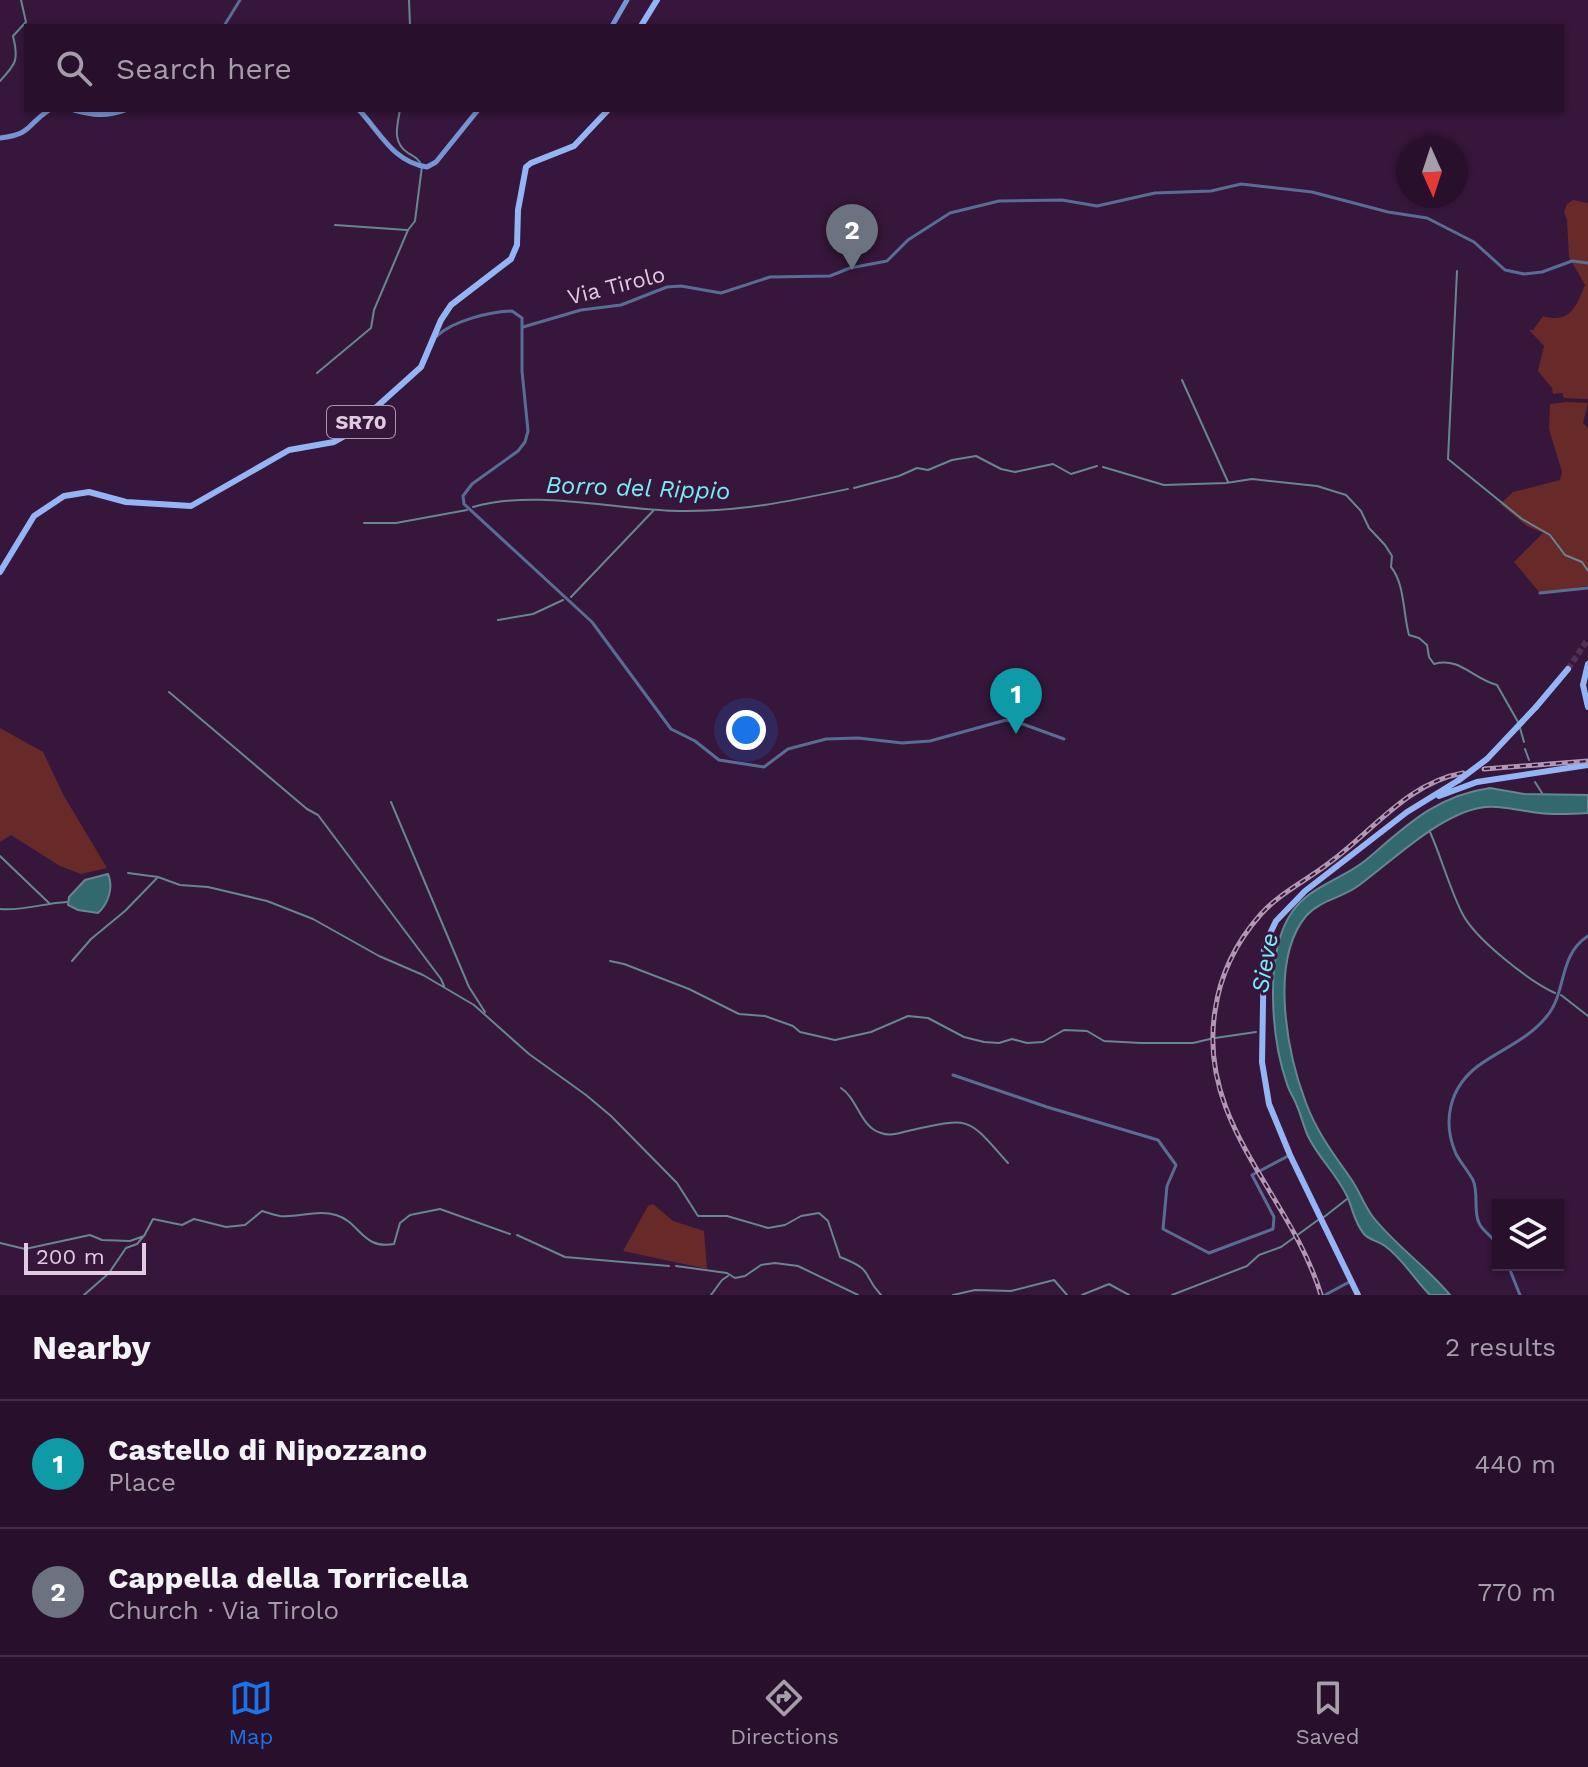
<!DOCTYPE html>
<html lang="en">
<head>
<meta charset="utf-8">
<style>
	:root { --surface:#28102c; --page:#301934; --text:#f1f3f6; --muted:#a59da9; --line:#443048; --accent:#1a73e8 }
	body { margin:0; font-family:"Work Sans",sans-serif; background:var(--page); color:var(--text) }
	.controls { position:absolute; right:24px; bottom:24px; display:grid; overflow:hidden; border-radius:0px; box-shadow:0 2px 6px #0004 }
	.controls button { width:72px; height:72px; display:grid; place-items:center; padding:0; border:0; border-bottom:2px solid var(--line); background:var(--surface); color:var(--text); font:40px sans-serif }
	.compass { position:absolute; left:1396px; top:136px; width:72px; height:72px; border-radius:50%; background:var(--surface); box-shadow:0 2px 6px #0004; rotate:177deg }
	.scale { position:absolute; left:24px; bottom:20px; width:122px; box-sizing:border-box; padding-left:8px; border:4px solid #e0cbe2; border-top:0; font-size:22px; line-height:28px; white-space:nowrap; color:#e0cbe2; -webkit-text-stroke:6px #36163a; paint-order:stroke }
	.you { position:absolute; left:746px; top:730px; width:28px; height:28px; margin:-20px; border:6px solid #fff; border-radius:50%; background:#1a73e8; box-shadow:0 0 0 12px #1a73e833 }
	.badge { display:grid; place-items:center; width:52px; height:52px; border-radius:50%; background:var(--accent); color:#fff; font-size:26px; font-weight:700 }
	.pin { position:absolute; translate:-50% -66px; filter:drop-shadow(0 2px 4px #0008) }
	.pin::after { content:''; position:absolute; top:42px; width:28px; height:24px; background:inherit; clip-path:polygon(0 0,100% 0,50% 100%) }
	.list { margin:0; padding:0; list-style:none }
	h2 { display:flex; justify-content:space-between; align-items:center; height:104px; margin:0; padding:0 32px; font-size:34px }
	h2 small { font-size:26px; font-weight:400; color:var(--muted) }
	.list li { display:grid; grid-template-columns:52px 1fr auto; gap:24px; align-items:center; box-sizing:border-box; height:128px; padding:0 32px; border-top:2px solid var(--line) }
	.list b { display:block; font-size:30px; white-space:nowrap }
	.list p { margin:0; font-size:26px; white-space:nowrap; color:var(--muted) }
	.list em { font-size:26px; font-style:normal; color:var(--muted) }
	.icon { flex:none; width:44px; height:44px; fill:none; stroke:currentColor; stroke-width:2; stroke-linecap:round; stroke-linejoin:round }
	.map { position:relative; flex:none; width:1588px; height:1295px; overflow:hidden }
	.search { position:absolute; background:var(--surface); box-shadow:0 2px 6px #0004; left:24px; right:24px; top:24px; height:88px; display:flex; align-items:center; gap:20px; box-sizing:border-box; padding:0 28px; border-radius:0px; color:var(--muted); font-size:30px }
	.sheet { height:360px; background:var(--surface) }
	nav { display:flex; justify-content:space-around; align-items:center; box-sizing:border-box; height:112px; border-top:2px solid var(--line); background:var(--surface); font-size:22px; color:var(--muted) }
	nav a { display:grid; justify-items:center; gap:4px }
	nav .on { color:var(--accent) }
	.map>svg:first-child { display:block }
</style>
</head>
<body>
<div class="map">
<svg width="1588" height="1295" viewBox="0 0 1588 1295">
	<rect width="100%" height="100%" fill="#36163a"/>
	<!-- green -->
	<path fill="#682a29" d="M 1573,200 L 1588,203 L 1588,399 L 1564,398 L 1562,393 L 1553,394 L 1552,388 L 1538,371 L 1544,346 L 1529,330 L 1533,330 L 1543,316 C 1570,324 1576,307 1585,285 L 1569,257 L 1567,220 L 1564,212 L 1567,204 Z
		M 1566,402 L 1588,403 L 1583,423 L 1588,428 L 1588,586 L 1540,593 L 1514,562 L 1543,533 L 1527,526 L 1500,504 L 1513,492 L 1560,480 L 1562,472 L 1549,429 L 1550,404 Z
		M 0,728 L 43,752 L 64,796 L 107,868 L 81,874 L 60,866 L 11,835 L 0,842 Z
		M 653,1204 L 673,1221 L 704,1231 L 707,1269 L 623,1251 L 648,1206 Z"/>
	<!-- water -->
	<path fill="#31696e" stroke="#668691" stroke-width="2" d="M 1490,788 L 1524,794 L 1588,795 L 1588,813 C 1572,814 1555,815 1540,813 C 1520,811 1499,804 1479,808 C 1438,816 1392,861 1358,886 C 1342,898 1320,900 1306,916 C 1269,961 1287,1053 1306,1103 C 1317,1132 1332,1152 1349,1176 C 1359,1189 1363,1204 1373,1217 C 1396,1246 1427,1267 1450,1295 L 1430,1295 C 1414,1279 1403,1259 1385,1246 C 1378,1241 1369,1240 1364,1234 C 1354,1222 1353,1209 1347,1196 C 1337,1175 1320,1159 1310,1140 C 1304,1130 1302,1117 1297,1106 C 1294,1098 1289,1091 1287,1084 C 1271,1038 1264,952 1292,912 C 1310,886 1343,879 1366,860 C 1406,826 1435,796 1490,788 Z
		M 108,874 C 114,887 108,904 98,913 L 78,910 L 68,905 L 69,897 L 85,880 Z"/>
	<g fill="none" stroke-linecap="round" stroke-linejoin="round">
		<!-- stream -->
		<path stroke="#668691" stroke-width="2" d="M 409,0 L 410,26
			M 0,81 C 16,64 19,60 13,36 L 26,22 L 21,0
			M 335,225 L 407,230
			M 1457,271 L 1448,459 L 1522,519 L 1550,535 L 1565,555 L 1582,562 L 1588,571
			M 317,373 L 371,328 L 374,310 L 408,230 L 415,221 L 422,166 C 419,159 415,157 408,153 C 392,142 397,127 400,110
			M 1182,380 L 1228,482
			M 1103,467 L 1164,485 L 1226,483 L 1252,479 L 1317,486 L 1346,495 L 1361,511 L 1369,528 L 1385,545 L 1392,556 L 1391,567 C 1405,584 1403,614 1409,635 L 1419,638 L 1427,645 L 1429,657 L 1434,664 C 1461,657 1471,678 1497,685 L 1518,722
			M 854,488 L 899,476 L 917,468 L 928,470 L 952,460 L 976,456 L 1001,469 L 1015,472 L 1053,464 L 1071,474 L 1097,466
			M 473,507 C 535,489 615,510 679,511 C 739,512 791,501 848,489
			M 364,523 L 396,523 L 467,510
			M 571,597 L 653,511
			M 498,620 L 533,614 L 563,600
			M 169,692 L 307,809 L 318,815 L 441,979 L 444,986
			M 1520,728 L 1524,742
			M 1525,749 L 1529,760
			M 1535,782 L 1542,793
			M 391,802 L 469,987 L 485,1012
			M 1430,832 C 1442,859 1449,887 1462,913 C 1475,939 1529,981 1555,993
			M 0,856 L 49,903
			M 128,873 L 158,877 L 180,885 L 208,887 L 267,901 L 313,919 L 379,956 L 423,975 L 474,1005 L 529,1054 L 586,1095 L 611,1116 L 677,1183 L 698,1216 L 727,1216 L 768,1228 L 785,1225 L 801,1216 L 819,1213 L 828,1221 L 840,1257 C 876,1271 861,1274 881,1295
			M 0,909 C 24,911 44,903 67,902
			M 72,961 L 91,939 L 125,911 L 157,878
			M 610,961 L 624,964 L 689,989 L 739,1014 L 765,1016 L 793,1026 L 800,1032 L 835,1040 L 871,1032 L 908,1016 L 928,1018 L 964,1037 L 984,1042 L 999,1043 L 1012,1039 L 1027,1043 L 1043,1042 L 1064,1030 L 1087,1031 L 1104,1041 L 1141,1043 L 1193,1043 L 1210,1039
			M 1561,995 L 1588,1016
			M 1215,1038 L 1256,1032
			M 841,1088 C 858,1099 860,1127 881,1133 C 891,1137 902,1132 912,1130 C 972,1117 967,1117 1008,1163
			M 1324,1217 L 1347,1199
			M 517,1235 L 565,1257 L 669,1266
			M 0,1243 L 25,1249 L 90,1235 L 102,1240 L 130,1241 L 144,1236 L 153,1219 L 182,1225 L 194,1219 L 226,1227 L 245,1225 L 262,1211 C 268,1213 274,1215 280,1216 C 299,1218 317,1209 336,1215 C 360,1222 362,1250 394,1244 L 400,1223 L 410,1215 L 440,1209 L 510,1234
			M 676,1266 L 727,1273 L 735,1278 L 745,1276 L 761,1265 L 775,1263 L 798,1266 L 858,1295
			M 84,1295 L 109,1273 L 126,1248 L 137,1244 L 143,1237
			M 711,1295 L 722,1280 L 728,1276
			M 953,1295 L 975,1290 L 1011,1291 L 1054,1280 L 1067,1295
			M 1082,1295 L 1109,1284 L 1129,1295
			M 1172,1295 L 1247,1266 L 1259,1255 L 1281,1247 L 1318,1220"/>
		<!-- primary-tunnel -->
		<path stroke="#503153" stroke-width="6" stroke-dasharray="6 3" stroke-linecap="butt" d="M 1568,669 L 1588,639"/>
		<!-- minor -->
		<path stroke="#586d94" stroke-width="3" d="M 224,26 L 240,0
			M 523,327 L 581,310 L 621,305 L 667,287 L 681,286 L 721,293 L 770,277 L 830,276 L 850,268 L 887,261 L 908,240 L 950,213 L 999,201 L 1062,200 L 1097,206 L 1155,193 L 1211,191 L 1241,184 L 1312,192 L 1388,212 L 1427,218 L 1474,242 L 1505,270 L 1524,274 L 1542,272 L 1572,261 L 1588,263
			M 437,336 C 454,320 490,312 512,311 L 522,318 L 522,371 L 528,431 L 525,442 L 518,451 L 472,484 L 463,496 L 464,504 L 592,622 L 671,729 L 695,741 L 719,760 L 764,767 L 788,749 L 826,739 L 858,738 L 902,743 L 930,741 L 1006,720 L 1020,723 L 1064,739
			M 1540,593 L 1588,588
			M 953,1075 L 1047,1107 L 1158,1140 L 1176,1165 L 1167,1186 L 1163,1229 L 1209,1253 L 1273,1229 L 1274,1217 L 1252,1175 L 1290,1155
			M 1498,1246 C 1493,1236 1483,1232 1479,1223 C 1473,1210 1479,1194 1473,1180 C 1468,1171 1461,1163 1456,1154 C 1442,1122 1449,1088 1478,1066 C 1501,1049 1528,1040 1547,1016 C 1567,992 1558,955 1588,936
			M 1508,1265 L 1520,1295
			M 1325,1295 L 1351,1281"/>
		<!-- secondary -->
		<path stroke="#7595d4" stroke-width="5" d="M 612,26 L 627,0
			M 74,110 C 93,115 106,117 125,110
			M 359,110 C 380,132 393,162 427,167 L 436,162 L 478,110
			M 0,138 C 33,134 26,125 49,110"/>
		<!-- primary -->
		<path stroke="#93b5f6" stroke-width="6" d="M 641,26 L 657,0
			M 0,572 L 34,516 L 64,496 L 89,492 L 126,502 L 191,506 L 289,450 L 334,442 L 343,437 L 421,367 L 441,320 L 451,305 L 511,259 L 517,245 L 518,210 L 526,167 L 531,163 L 574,146 L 608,110
			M 1588,664 L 1583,685 L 1588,707
			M 1536,707 L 1568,669
			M 1439,796 L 1477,782 L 1588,765
			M 1358,1295 L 1290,1155 L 1269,1104 L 1262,1062 L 1264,946 L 1276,921 L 1305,891 L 1407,812 L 1459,780"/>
		<!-- rail casing -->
		<g stroke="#b097b2" stroke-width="5">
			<path id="rail" d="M 1484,769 L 1588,761
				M 1321,1295 C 1291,1195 1197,1124 1215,1011 C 1220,975 1237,941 1261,914 C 1280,893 1307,880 1329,863 C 1373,831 1407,783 1463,773"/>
		</g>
		<!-- rail -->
		<use href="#rail" stroke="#36163a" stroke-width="2" stroke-dasharray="6" stroke-linecap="butt"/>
		<!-- primary-bridge -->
		<path stroke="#93b5f6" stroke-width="6" d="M 1459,780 L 1487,759 L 1536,707"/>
	</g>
	<g text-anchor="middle" stroke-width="6" stroke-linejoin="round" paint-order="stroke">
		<!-- shield labels -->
		<rect fill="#36163a" stroke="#ad95b0" stroke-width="2" x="327" y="406" width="68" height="32" rx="6"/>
		<g font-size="20" font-weight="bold" fill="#e0cbe2">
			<text x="361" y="429">SR70</text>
		</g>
		<!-- street labels -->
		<g font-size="22" fill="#e0cbe2" stroke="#36163a">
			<text transform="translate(616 285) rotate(-14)" y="8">Via Tirolo</text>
		</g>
		<!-- water labels -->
		<g font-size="24" font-style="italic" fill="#77edf7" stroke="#36163a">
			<text transform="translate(638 488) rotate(2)" y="8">Borro del Rippio</text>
			<text transform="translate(1265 963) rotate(-80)" y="8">Sieve</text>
		</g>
	</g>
</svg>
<div class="controls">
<button><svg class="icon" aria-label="layers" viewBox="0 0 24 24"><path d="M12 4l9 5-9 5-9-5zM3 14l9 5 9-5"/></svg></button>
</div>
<svg class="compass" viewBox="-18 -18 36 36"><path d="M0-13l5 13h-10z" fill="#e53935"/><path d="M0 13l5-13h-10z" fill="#a59da9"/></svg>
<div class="scale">200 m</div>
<div class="you"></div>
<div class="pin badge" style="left:1016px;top:734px;background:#0f9aa8">1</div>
<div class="pin badge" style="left:852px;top:270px;background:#6b7280">2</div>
<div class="search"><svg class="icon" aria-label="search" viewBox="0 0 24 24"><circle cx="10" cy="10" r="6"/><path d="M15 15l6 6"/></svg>Search here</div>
</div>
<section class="sheet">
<h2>Nearby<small>2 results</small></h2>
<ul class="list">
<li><span class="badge" style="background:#0f9aa8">1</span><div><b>Castello di Nipozzano</b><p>Place</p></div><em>440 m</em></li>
<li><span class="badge" style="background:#6b7280">2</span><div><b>Cappella della Torricella</b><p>Church · Via Tirolo</p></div><em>770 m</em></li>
</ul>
</section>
<nav>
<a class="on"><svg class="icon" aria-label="map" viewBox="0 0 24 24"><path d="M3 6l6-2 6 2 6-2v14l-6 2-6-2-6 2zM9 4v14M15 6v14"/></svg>Map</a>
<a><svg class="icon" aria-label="directions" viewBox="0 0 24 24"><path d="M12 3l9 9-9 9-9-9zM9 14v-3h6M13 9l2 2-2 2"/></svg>Directions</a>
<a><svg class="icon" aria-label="saved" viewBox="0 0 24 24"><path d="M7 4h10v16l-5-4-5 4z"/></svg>Saved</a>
</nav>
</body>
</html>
